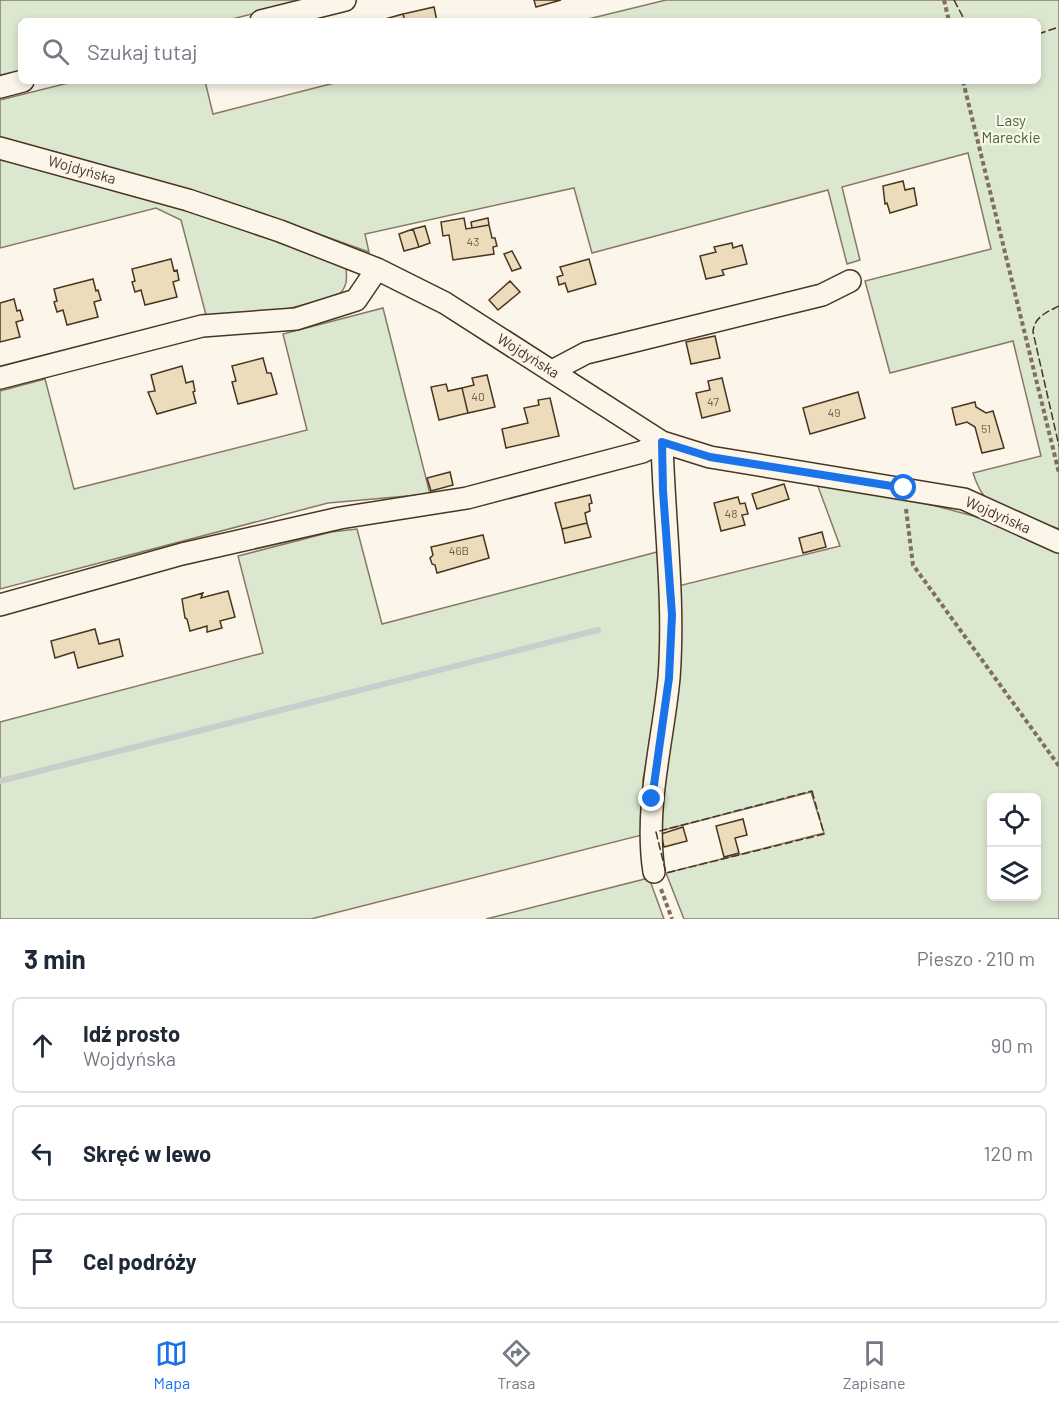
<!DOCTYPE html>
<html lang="pl">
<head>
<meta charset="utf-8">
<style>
	:root { --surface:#fff; --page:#f6f6f7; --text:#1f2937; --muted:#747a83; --line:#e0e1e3; --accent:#1a73e8 }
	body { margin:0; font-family:Barlow,sans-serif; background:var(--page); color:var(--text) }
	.controls { position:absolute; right:18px; bottom:18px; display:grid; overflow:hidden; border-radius:9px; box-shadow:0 3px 9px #0003 }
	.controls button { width:54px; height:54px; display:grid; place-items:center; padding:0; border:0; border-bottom:2px solid var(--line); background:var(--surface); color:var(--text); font:30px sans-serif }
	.stop { position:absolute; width:18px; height:18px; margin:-14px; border:4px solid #1a73e8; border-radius:50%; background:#fff }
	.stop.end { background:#1a73e8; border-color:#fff; box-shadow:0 2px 6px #0008 }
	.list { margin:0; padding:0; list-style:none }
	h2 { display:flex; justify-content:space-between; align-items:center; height:78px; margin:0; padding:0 24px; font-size:26px }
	h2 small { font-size:20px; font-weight:400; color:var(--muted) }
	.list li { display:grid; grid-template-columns:39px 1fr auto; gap:18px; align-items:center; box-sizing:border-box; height:96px; margin:0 12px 12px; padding:0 12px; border:2px solid var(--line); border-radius:9px }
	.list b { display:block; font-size:22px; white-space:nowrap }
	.list p { margin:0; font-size:20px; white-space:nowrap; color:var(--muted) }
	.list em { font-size:20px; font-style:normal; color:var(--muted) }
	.icon { flex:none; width:33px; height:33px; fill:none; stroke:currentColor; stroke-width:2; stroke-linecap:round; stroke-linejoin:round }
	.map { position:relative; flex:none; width:1059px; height:919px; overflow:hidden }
	.search { position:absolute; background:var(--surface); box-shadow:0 3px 9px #0003; left:18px; right:18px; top:18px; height:66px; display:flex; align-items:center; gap:15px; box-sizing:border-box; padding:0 21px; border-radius:9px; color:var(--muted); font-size:22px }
	.sheet { height:402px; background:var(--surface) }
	nav { display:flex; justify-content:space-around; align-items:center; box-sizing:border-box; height:84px; border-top:2px solid var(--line); background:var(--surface); font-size:16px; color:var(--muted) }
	nav a { display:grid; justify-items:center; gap:3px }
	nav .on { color:var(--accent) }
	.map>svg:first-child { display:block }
</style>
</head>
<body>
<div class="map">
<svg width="1059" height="919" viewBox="0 0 1059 919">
	<rect width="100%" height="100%" fill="#fbf6e9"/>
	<!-- green -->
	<path fill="#dce7d0" stroke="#887966" stroke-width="1.5" fill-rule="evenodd" d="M 0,0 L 308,0 L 224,21 L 21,21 L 21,75 L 0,80 Z
		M 666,0 L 1059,0 L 1059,529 C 1039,521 1003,513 987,499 C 980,493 976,482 973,473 L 1041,456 L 1013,341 L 890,373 L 865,281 L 991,249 L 968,153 L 842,187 L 860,260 L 847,264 L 828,190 L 592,253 L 574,188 L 365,234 L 369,252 L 223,200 L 59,153 L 0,139 L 0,100 L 76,81 L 205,81 L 213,114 L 342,81 L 1038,81 L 1038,21 L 580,21 Z
		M 0,160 C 118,183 232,226 346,266 C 347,278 348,288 337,296 L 276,312 L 206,315 L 181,220 L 156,208 L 0,248 Z
		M 383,308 L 430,494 L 328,503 L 0,589 L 0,391 L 45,379 L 74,489 L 307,430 L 283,334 Z
		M 816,481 L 936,506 L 996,522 L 1059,548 L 1059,919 L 684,919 L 666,873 L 824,833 L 811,792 L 656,832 L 674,587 L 840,546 ZM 992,798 L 1036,798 L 1036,896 L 992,896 Z
		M 357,529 L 382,624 L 657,552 L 664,590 L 661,695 L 643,779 L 645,820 L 642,835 L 311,919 L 0,919 L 0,722 L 263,653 L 238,556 L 331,532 Z
		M 649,878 L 664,919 L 486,919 Z"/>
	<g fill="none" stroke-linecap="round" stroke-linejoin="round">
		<!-- stream -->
		<path stroke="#c9cecd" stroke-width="6" d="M 0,781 L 598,630"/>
	</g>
	<!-- building -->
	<path fill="#ecdcbc" stroke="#4a3520" stroke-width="1.5" d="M 534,0 L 561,0 L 536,7 Z
		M 434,7 L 437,21 L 405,21 L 403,14 Z
		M 403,14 L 405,21 L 378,21 Z
		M 903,181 L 905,190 L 914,188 L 917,205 L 890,213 L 887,203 L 885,204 L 883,186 Z
		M 464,218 L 466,229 L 489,225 L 492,238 L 495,238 L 497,246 L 493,247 L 494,254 L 453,260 L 449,235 L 443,236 L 441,222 Z
		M 488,218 L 489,225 L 472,228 L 471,222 Z
		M 425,226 L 430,243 L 419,247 L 413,229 Z
		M 413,229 L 419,247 L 404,251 L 399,234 Z
		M 732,243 L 733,248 L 742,245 L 747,264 L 722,270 L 724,275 L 706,279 L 700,256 L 716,252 L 714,247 Z
		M 512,251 L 521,268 L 512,271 L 504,254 Z
		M 171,259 L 174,271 L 177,270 L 179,280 L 173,282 L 177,297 L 145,305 L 141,290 L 135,292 L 132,282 L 135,281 L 132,269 Z
		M 589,259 L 596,284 L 568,292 L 565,283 L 559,285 L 557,277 L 563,275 L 560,267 Z
		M 93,279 L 96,291 L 98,290 L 101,300 L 94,302 L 98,317 L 67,325 L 63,310 L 57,312 L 54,302 L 57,301 L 54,289 Z
		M 510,281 L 520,292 L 498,310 L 489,300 Z
		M 14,299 L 17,311 L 20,310 L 23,320 L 16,322 L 20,337 L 0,342 L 0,303 Z
		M 715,336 L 720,358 L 691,364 L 686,342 Z
		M 263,358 L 267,373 L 271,373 L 277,394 L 238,404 L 232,382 L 236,381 L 232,366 Z
		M 182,366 L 186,383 L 193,381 L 195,391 L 193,392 L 196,403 L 157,414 L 148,392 L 155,391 L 151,375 Z
		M 487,375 L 495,407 L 468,413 L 462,388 L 474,385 L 472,378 Z
		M 722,378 L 730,411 L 702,418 L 696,393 L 710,390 L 708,381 Z
		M 446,384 L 448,391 L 462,388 L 468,413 L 439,420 L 431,387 Z
		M 858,392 L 865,418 L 810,434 L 803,408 Z
		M 550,398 L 559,436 L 506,448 L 502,429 L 528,423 L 524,408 L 539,405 L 538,400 Z
		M 975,402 L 976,407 L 986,413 L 993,411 L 1004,448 L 982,453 L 975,427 L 967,422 L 956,425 L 952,408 Z
		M 450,472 L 453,485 L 431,491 L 427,478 Z
		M 784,484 L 789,499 L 757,509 L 752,494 Z
		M 590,495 L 592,503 L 589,504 L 590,511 L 585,513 L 587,523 L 562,529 L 555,503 Z
		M 738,497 L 740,504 L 745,503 L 748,514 L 742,515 L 745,525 L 721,531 L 714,503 Z
		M 587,523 L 591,537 L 565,543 L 562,529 Z
		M 822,532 L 826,547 L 803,553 L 799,538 Z
		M 483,535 L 489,558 L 437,573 L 435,565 L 432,564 L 430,558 L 433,555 L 431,547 Z
		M 228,591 L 235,617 L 220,621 L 222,628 L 207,632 L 207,626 L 190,631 L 187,619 L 185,618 L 182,599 L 203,593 L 201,598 Z
		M 95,629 L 99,644 L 119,639 L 123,656 L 78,668 L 74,652 L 55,658 L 51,641 Z
		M 743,819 L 747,835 L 735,838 L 739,853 L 724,857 L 716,826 Z
		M 683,827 L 687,841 L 664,847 L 661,834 Z"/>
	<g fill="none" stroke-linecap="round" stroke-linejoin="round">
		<!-- minor casing -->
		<g stroke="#4a3520" stroke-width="24">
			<path id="minor" d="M 261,21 L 345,0
				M 0,87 L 23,81
				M 0,148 L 188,200 L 280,231 L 377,269 L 445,303 L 662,442 L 710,457 L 964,499 L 1059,542
				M 552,371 L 586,353 L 822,295 L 850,281
				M 0,378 L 202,326 L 296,319 L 356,300 L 377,269
				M 0,605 L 182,554 L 340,518 L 467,498 L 642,452 L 662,442
				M 654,872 C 644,807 663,742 669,678 C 675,599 664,520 662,442"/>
		</g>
		<!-- path -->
		<path stroke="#7f6f5c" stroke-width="4" stroke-dasharray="4.5 3" stroke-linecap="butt" d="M 944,0 L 949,21
			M 963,81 L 1059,473
			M 906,509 L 913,565 L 1059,766
			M 661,889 L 672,919"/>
		<!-- minor -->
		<use href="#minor" stroke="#fbf6e9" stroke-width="21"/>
		<!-- fence -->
		<path stroke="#4a3520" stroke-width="1.5" stroke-dasharray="8 3" stroke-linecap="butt" d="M 954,0 L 965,21
			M 1038,34 L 1059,27
			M 1059,306 C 1047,312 1034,317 1033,332 L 1059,446
			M 812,791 L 824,834 L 666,873 L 656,832 Z"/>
	</g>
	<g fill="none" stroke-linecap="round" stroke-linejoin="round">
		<!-- route -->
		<path stroke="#1a73e8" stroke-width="8" d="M 652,799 L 669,678 L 672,615 L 663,491 L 662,442 L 710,457 L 904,488"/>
	</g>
	<g text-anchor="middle" stroke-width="4.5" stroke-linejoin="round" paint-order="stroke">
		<!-- number labels -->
		<g font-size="12" fill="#725f47">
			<text x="473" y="246">43</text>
			<text x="478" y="401">40</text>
			<text x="713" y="406">47</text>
			<text x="834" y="417">49</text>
			<text x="986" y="433">51</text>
			<text x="731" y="518">48</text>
			<text x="459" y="555">46B</text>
		</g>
		<!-- park labels -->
		<g font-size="15" fill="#436837" stroke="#fbf6e9">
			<text x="1011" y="126">Lasy<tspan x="1011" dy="17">Mareckie</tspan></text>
		</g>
		<!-- street labels -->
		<g font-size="15" fill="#4a3520" stroke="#fbf6e9">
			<text transform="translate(82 170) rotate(16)" y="5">Wojdyńska</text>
			<text transform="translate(528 356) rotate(32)" y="5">Wojdyńska</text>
			<text transform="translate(998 515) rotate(24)" y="5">Wojdyńska</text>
		</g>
	</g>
</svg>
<div class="controls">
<button><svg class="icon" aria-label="locate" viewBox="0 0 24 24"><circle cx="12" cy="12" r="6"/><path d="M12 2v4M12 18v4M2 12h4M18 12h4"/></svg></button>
<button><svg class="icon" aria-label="layers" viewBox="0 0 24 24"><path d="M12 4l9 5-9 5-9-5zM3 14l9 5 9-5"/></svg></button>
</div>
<div class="stop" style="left:904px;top:488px"></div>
<div class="stop end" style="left:652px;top:799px"></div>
<div class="search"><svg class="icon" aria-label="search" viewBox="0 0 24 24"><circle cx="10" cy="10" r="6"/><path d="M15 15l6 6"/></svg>Szukaj tutaj</div>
</div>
<section class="sheet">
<h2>3 min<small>Pieszo · 210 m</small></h2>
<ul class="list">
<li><svg class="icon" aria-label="ahead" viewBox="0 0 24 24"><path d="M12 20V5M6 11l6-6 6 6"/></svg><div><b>Idź prosto</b><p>Wojdyńska</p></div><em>90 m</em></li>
<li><svg class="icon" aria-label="left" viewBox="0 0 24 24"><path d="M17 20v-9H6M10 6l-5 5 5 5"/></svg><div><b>Skręć w lewo</b></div><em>120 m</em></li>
<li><svg class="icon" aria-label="arrive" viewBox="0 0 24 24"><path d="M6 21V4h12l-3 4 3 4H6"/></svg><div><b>Cel podróży</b></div></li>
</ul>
</section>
<nav>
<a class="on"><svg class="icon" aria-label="map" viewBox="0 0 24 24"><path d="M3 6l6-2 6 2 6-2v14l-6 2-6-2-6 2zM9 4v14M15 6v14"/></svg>Mapa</a>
<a><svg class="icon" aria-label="directions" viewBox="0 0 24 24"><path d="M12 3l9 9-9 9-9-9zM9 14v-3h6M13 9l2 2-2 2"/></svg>Trasa</a>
<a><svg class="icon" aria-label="saved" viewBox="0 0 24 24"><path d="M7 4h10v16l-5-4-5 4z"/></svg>Zapisane</a>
</nav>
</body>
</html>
